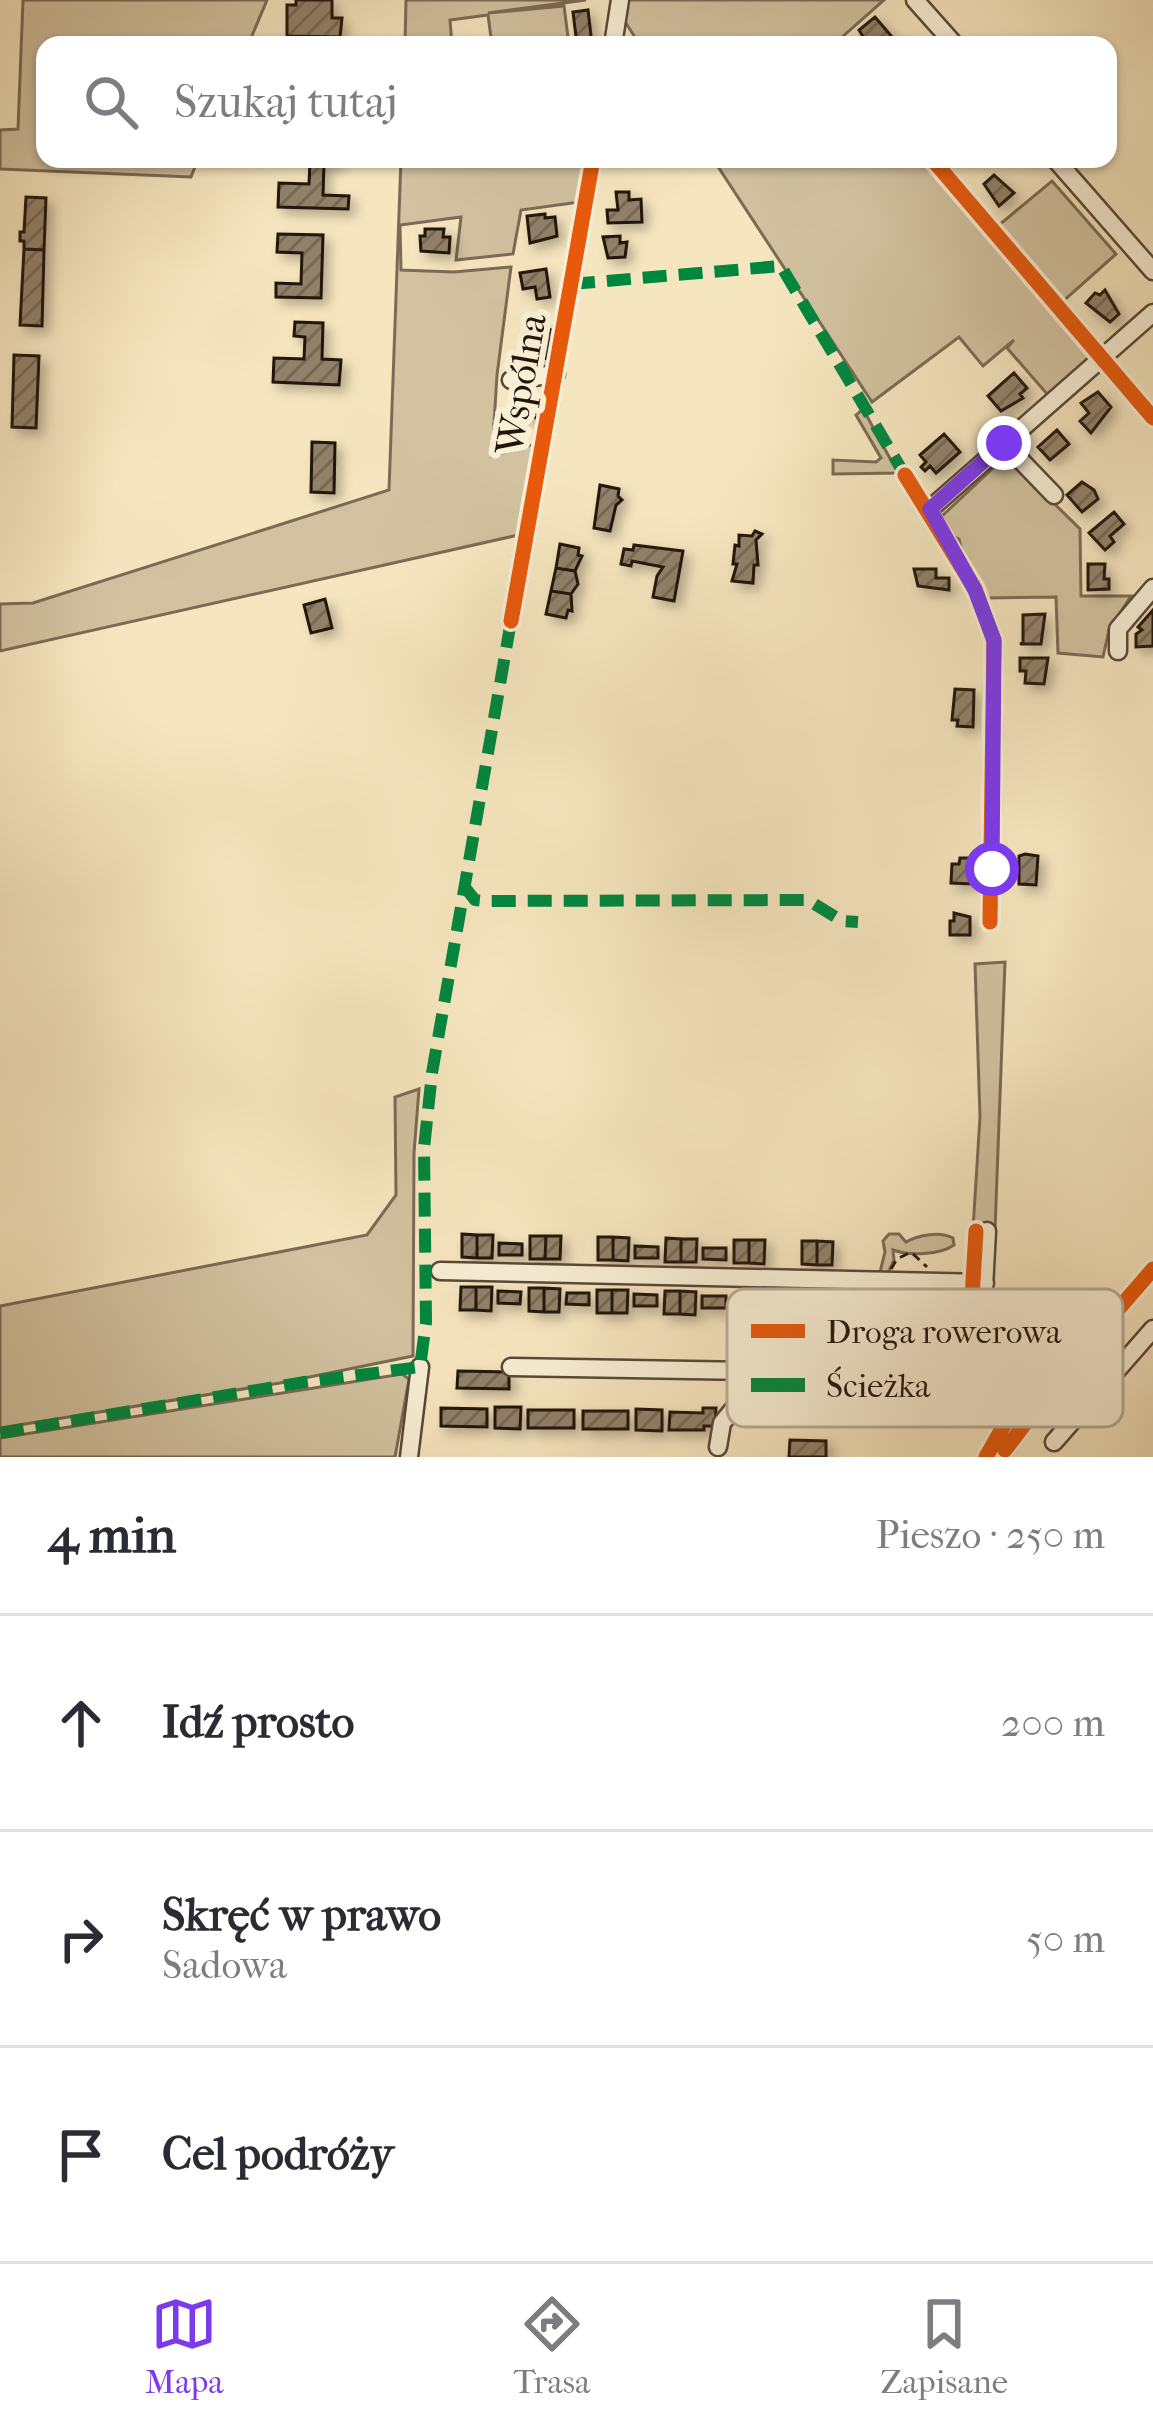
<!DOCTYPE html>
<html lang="pl">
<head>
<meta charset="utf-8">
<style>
	:root { --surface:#fff; --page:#f2f2f3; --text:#2b2b33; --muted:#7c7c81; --line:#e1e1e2; --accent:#7c3aed }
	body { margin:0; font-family:"IM FELL French Canon",serif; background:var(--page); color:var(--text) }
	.stop { position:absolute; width:36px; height:36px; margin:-27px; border:9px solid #7c3aed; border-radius:50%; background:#fff }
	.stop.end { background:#7c3aed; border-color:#fff; box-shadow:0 3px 12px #0008 }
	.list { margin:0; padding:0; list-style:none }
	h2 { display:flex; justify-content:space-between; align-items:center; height:156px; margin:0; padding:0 48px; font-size:51px }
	h2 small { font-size:39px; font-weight:400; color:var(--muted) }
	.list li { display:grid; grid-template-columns:78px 1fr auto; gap:36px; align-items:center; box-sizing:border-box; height:216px; padding:0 48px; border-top:3px solid var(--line) }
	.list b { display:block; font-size:45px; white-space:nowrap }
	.list p { margin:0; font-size:39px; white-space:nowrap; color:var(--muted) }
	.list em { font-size:39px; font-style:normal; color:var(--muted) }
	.icon { flex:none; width:66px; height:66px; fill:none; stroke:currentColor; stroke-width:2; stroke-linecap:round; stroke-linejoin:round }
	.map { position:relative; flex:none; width:1153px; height:1457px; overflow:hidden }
	.search { position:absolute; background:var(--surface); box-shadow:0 3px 9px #0004; left:36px; right:36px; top:36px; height:132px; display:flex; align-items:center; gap:30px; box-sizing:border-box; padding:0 42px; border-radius:24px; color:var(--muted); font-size:45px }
	.sheet { height:804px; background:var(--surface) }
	nav { display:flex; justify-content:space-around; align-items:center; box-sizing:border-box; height:168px; border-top:3px solid var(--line); background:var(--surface); font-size:33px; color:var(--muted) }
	nav a { display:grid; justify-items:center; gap:6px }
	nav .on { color:var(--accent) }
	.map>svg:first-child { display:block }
</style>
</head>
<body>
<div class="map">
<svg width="1153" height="1457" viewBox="0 0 1153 1457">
	<defs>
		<pattern id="building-hatch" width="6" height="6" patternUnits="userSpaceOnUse" patternTransform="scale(3)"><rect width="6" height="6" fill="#918168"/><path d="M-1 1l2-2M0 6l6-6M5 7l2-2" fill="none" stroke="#766854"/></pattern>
		<filter id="shadow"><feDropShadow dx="6" dy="6" stdDeviation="6" flood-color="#0004"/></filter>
	</defs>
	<rect width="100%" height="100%" fill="#f6e6bf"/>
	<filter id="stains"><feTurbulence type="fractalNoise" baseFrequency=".00167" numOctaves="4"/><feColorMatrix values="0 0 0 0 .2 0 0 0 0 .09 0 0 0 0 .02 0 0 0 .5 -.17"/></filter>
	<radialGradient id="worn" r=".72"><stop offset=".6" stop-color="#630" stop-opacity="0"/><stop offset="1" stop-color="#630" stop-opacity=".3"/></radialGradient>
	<!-- green -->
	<path fill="#d2c2a0" stroke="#7a6b54" stroke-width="3" d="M 23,0 L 267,0 L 248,45 L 45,45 L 45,159 L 198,159 L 191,177 L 0,169 L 0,130 L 18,129 Z
		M 406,0 L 586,0 L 488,13 L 564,6 L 569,45 L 492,45 L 488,15 L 450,20 L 452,45 L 405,45 Z
		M 625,0 L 884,0 L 833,45 L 640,45 L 622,17 Z
		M 401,159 L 583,159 L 580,202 L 521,210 L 513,254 L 456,260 L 461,217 L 400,225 L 401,270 L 454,272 L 511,267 L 497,375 L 492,456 L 539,443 L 523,534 L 0,651 L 0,604 L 33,603 L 389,490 Z
		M 713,159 L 924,159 L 1091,356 L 1048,395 L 1007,348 L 1014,340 L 983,366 L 959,337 L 872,402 Z
		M 1052,181 L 1116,254 L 1061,303 L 999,225 Z
		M 863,409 L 898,473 L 833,474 L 833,460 L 876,462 L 881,458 L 856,415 Z
		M 1006,456 L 1080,529 L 1081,596 L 1131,596 L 1109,630 L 1103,657 L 1058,653 L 1056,597 L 986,598 L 964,560 L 959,539 L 948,534 L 942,516 Z
		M 1005,962 L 995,1230 L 973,1229 L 980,1117 L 975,964 Z
		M 419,1089 L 414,1153 L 413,1356 L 280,1383 L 0,1428 L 0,1306 L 367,1235 L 396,1195 L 395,1097 Z
		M 889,1234 L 899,1234 L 906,1242 C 919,1235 939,1231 953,1238 L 954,1245 C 940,1255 909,1256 893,1250 L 894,1260 L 888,1273 L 880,1272 L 885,1252 L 883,1241 Z
		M 402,1374 L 409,1379 L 395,1457 L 0,1457 L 0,1438 Z"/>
	<!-- building -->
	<path fill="url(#building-hatch)" stroke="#231409" stroke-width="3" filter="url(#shadow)" d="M 296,0 L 332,0 L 332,18 L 342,18 L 340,37 L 287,36 L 287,5 L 296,5 Z
		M 588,10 L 592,44 L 577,45 L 573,12 Z
		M 875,17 L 893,38 L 885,45 L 867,43 L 859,30 Z
		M 302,159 L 337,159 L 337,164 L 324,163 L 323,195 L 349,196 L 348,209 L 278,207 L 279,183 L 309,184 L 310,162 Z
		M 994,175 L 1014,193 L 999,206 L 984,184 Z
		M 616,192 L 629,192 L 629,200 L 641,199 L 642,222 L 608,223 L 607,210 L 618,210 Z
		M 26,197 L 46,198 L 44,250 L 24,249 L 24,241 L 20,241 L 20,232 L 24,232 Z
		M 545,214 L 545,218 L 555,217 L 557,236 L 530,243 L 527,216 Z
		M 425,229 L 444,229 L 443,237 L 450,237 L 449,253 L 421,251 L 420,236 L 425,236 Z
		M 278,234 L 323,235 L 321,298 L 276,297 L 276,283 L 301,284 L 302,253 L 277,252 Z
		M 620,236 L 620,243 L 627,242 L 625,257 L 608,258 L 603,237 Z
		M 24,249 L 44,250 L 42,326 L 20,325 Z
		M 546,269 L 550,297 L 537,299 L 535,287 L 523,289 L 520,273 Z
		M 1105,290 L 1119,314 L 1110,322 L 1086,303 L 1095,293 L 1100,295 Z
		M 295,322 L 323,323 L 322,359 L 341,360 L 339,385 L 273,382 L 274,358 L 304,359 L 305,337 L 294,336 Z
		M 540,328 L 552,330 L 547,359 L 536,354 L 534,361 L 522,359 L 525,341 L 530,341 L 532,332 L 539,333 Z
		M 14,355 L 39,356 L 36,428 L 12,427 Z
		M 1014,373 L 1027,388 L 1020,394 L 1023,398 L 1001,411 L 988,396 Z
		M 1098,392 L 1111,407 L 1091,433 L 1080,421 L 1089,413 L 1081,403 Z
		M 518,396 L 541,402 L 538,418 L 514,415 Z
		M 1057,430 L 1069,444 L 1050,460 L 1038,447 Z
		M 944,434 L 960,452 L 936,473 L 930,466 L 925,471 L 921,467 L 926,462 L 920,455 Z
		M 312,442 L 335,443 L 334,493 L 311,492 Z
		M 1082,482 L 1094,490 L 1098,499 L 1082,512 L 1067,495 Z
		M 600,485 L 619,489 L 618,496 L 622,500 L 616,505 L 610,531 L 594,528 Z
		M 1114,512 L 1124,524 L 1110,536 L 1114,542 L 1105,550 L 1089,533 Z
		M 755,531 L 762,534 L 756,540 L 758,565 L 754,565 L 753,583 L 732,581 L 737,564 L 733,564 L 735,545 L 739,546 L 739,535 L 752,536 Z
		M 560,544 L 579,548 L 578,555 L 582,556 L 575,571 L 556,568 Z
		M 634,545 L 683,551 L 674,601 L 653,597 L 657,576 L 663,567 L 632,561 L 631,566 L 621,564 L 624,549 L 633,550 Z
		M 1088,564 L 1105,564 L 1104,579 L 1109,579 L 1109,589 L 1088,590 Z
		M 556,568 L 575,571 L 578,584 L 571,594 L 551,591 Z
		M 914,569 L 936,569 L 936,578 L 949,578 L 949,590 L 918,586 Z
		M 551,591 L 571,594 L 572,611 L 568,610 L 566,618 L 546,614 Z
		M 325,599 L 332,628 L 311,633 L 304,605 Z
		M 1153,610 L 1153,646 L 1136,647 L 1136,634 L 1142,630 L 1138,627 Z
		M 1045,614 L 1041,644 L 1020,644 L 1023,643 L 1023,615 Z
		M 1020,658 L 1048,658 L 1044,684 L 1025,683 L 1026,671 L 1020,671 Z
		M 955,689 L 974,690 L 973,727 L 957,726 L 958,720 L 952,720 Z
		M 1025,854 L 1038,856 L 1036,885 L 1019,884 L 1019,856 Z
		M 960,858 L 972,858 L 973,884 L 951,883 L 952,864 L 959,864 Z
		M 954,913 L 970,917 L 970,935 L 950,935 L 950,921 L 954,921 Z
		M 462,1234 L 477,1235 L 477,1258 L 462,1257 Z
		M 477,1235 L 493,1235 L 492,1258 L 477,1258 Z
		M 530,1236 L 546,1236 L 545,1259 L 530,1259 Z
		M 546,1236 L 561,1236 L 560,1259 L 545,1259 Z
		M 598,1237 L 613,1237 L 613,1260 L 598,1260 Z
		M 613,1237 L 629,1238 L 628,1261 L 613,1260 Z
		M 666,1238 L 681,1239 L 681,1262 L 665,1262 Z
		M 681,1239 L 697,1239 L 696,1262 L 681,1262 Z
		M 734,1240 L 749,1240 L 749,1263 L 734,1263 Z
		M 749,1240 L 765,1240 L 764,1264 L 749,1263 Z
		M 802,1241 L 817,1241 L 817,1265 L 802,1264 Z
		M 817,1241 L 833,1242 L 832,1265 L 817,1265 Z
		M 499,1243 L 522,1244 L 522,1255 L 499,1255 Z
		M 635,1246 L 658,1247 L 658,1258 L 635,1258 Z
		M 703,1248 L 726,1248 L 726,1260 L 703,1259 Z
		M 461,1287 L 476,1287 L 476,1310 L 460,1310 Z
		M 476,1287 L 492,1287 L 491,1311 L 476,1310 Z
		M 529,1288 L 544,1288 L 544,1312 L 529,1311 Z
		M 544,1288 L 560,1289 L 559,1312 L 544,1312 Z
		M 597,1290 L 612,1290 L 612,1313 L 597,1313 Z
		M 612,1290 L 628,1290 L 627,1313 L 612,1313 Z
		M 498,1291 L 521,1292 L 520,1304 L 498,1303 Z
		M 665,1291 L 680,1291 L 680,1314 L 664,1314 Z
		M 680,1291 L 696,1292 L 695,1315 L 680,1314 Z
		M 567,1293 L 589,1293 L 589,1305 L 566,1304 Z
		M 634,1294 L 657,1295 L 657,1306 L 634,1306 Z
		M 702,1296 L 726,1296 L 726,1308 L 702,1308 Z
		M 458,1371 L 509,1372 L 509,1389 L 457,1388 Z
		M 495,1407 L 521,1407 L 520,1429 L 495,1428 Z
		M 441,1408 L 487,1409 L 487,1427 L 441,1426 Z
		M 703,1408 L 716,1408 L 715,1426 L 704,1426 L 704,1430 L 669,1430 L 670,1412 L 703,1413 Z
		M 636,1409 L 662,1410 L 662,1431 L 636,1430 Z
		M 528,1410 L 574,1410 L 574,1428 L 528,1428 Z
		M 583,1411 L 628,1411 L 628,1429 L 583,1429 Z
		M 790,1440 L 826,1441 L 826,1457 L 789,1457 Z"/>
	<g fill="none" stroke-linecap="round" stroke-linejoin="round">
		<!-- minor casing -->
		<g stroke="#584836" stroke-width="21">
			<path id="minor" d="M 915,0 L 955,45
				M 613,45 L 620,0
				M 932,159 L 1153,418
				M 1055,159 L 1153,271
				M 511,380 L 556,374
				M 1004,443 L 1054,495
				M 905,475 L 975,589 L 994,641 L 990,922
				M 930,509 L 1153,313
				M 511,621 L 593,159
				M 1118,651 L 1118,629 L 1153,588
				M 987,1231 L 980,1364 L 992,1389 L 1026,1418
				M 440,1271 L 985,1283
				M 511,1367 L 811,1372
				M 1054,1442 L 1153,1329
				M 718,1447 L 722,1423 L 736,1406 L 870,1407
				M 409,1457 L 420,1367
				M 1000,1457 L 1064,1372 L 1153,1269"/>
		</g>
		<!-- path -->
		<path stroke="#231409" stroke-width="3" stroke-dasharray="9 6" stroke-linecap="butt" d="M 891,1269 L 897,1259 L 911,1252 L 927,1267
			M 885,1298 L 893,1310 L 907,1315 L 917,1311 L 930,1294
			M 884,1407 L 914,1408"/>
		<!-- minor -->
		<use href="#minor" stroke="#f9efd5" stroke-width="16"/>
		<!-- quiet -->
		<path stroke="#00873e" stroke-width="12" stroke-dasharray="24 12" stroke-linecap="butt" d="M 571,284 L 781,266 L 905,475
			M 463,885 L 475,900 L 485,901 L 808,900 L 842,921 L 858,922
			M 0,1433 L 305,1382 L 420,1367 L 426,1322 L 424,1148 L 432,1073 L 511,621"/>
		<!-- cycleway casing -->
		<g stroke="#f9efd5" stroke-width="22">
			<path id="cycleway" d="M 932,159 L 1153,418
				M 905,475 L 975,589 L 994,641 L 990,922
				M 511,621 L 593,159
				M 976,1231 L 968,1365 L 978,1390 L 1007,1420 L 986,1457
				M 1005,1450 L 1064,1372 L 1153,1269"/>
		</g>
		<!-- cycleway -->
		<use href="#cycleway" stroke="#e8590c" stroke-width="15"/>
	</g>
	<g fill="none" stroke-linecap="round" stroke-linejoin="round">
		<!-- route -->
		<path stroke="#7c3aed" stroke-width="15" d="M 992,869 L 994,640 L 975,590 L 930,509 L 1004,443"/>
	</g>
	<g text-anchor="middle" stroke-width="12" stroke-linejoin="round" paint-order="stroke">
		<!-- street labels -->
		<g font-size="39" fill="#231409" stroke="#f9efd5">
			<text transform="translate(520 384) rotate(-80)" y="14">Wspólna</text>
		</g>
	</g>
	<!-- legend -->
	<rect x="727" y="1289" width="396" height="138" rx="18" fill="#f9efd5" stroke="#b9ad98" stroke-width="3"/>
	<rect x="751" y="1324" width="54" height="14" fill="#e8590c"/>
	<rect x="751" y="1378" width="54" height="14" fill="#00873e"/>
	<g font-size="33" fill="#231409">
		<text x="826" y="1343">Droga rowerowa</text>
		<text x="826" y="1397">Ścieżka</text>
	</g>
	<rect width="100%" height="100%" filter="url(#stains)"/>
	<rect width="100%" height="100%" fill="url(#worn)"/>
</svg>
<div class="stop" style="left:992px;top:869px"></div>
<div class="stop end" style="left:1004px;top:443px"></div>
<div class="search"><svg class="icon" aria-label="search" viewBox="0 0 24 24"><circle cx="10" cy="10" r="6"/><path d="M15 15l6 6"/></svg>Szukaj tutaj</div>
</div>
<section class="sheet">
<h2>4 min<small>Pieszo · 250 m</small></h2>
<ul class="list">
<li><svg class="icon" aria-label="ahead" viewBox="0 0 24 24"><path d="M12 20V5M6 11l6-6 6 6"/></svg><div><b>Idź prosto</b></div><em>200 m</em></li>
<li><svg class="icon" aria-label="right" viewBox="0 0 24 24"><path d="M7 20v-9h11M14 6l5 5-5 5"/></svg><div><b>Skręć w prawo</b><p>Sadowa</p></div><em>50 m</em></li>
<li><svg class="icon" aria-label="arrive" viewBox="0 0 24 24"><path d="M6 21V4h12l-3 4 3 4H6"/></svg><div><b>Cel podróży</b></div></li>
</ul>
</section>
<nav>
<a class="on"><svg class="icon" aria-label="map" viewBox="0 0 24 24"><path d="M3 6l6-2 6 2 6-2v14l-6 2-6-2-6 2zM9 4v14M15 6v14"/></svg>Mapa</a>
<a><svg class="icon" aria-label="directions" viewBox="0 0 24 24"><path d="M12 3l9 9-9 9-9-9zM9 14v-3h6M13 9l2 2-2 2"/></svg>Trasa</a>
<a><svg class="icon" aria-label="saved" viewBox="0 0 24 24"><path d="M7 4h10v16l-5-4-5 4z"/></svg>Zapisane</a>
</nav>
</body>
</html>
